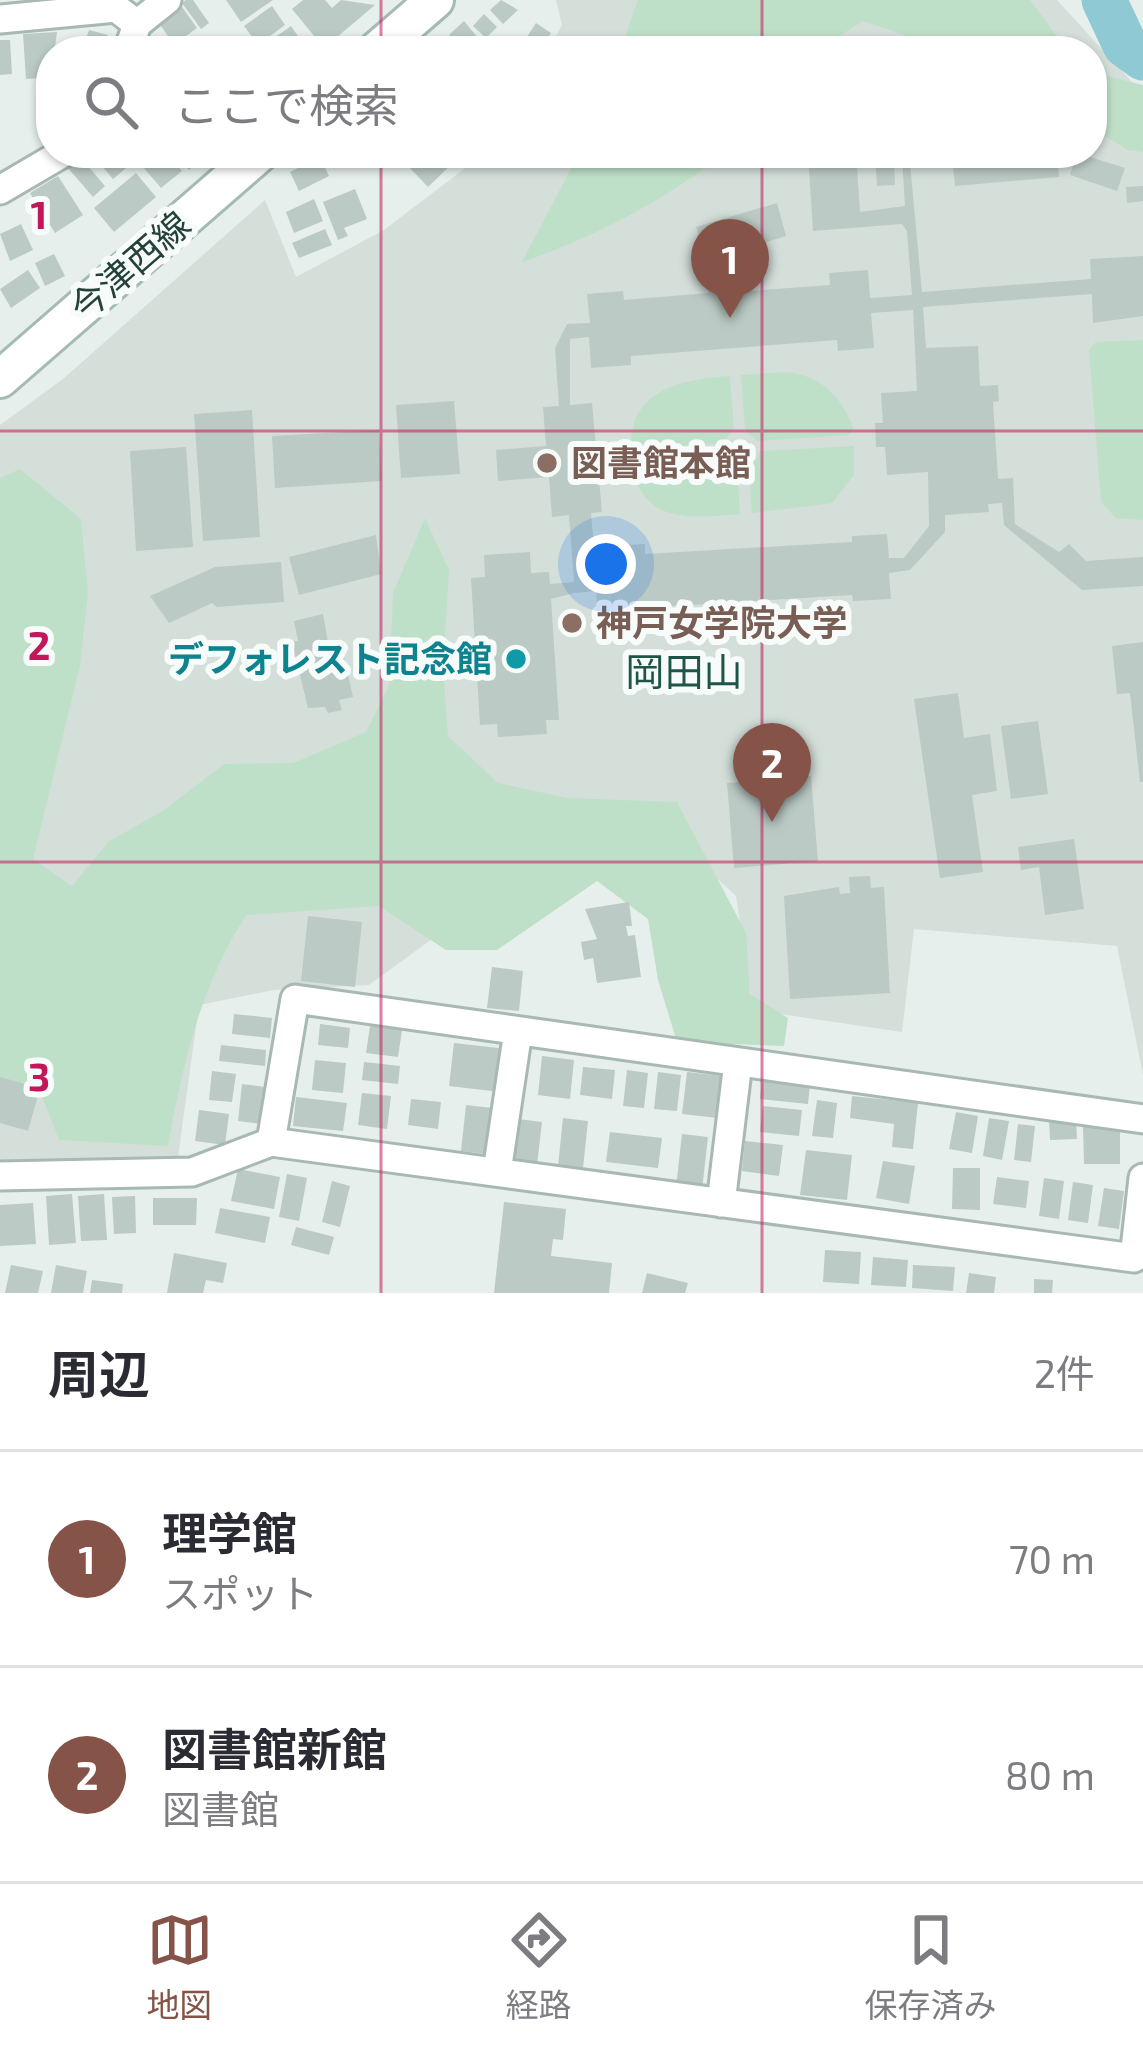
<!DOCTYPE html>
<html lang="ja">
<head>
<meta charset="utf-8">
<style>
	:root { --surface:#fff; --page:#f7f7f7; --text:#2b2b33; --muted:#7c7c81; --line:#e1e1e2; --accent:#855347 }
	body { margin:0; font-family:"Exo 2","Noto Sans JP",sans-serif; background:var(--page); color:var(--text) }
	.you { position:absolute; left:606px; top:564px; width:42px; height:42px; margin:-30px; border:9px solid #fff; border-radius:50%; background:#1a73e8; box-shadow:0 0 0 18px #1a73e833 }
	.badge { display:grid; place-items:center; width:78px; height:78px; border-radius:50%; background:var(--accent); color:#fff; font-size:39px; font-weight:700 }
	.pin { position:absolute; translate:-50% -99px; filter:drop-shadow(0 3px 6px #0008) }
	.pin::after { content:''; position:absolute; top:63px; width:42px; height:36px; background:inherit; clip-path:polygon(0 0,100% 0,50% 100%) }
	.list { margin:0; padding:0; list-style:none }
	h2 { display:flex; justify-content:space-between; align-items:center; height:156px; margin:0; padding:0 48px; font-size:51px }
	h2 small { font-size:39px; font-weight:400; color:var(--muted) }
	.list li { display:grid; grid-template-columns:78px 1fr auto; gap:36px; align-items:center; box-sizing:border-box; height:216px; padding:0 48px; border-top:3px solid var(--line) }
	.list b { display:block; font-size:45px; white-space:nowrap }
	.list p { margin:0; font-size:39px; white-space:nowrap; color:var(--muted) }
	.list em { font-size:39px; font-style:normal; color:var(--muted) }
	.icon { flex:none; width:66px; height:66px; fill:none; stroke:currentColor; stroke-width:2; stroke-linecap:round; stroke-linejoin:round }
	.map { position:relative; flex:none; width:1143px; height:1293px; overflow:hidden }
	.search { position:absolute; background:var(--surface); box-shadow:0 3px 9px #0004; left:36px; right:36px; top:36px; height:132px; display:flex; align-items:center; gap:30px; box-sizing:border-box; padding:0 42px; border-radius:48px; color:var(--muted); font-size:45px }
	.sheet { height:588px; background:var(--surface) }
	nav { display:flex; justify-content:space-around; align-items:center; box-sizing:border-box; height:168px; border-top:3px solid var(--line); background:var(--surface); font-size:33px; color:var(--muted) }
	nav a { display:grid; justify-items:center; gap:6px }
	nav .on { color:var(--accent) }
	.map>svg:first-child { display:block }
</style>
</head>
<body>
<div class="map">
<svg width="1143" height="1293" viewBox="0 0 1143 1293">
	<rect width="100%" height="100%" fill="#e6efeb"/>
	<!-- built -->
	<path fill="#d4dfda" d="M 556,0 L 1057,0 L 1143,94 L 1143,1075 L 1117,946 L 914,929 L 902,1032 L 753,1010 L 736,896 L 655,821 L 432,939 L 369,985 L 274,990 L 199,1005 L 178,1157 L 0,1164 L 0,425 L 63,379 L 265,200 L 296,277 L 384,230 L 485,153 L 1092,153 L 1092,51 L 548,51 L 562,25 Z"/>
	<!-- green -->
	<path fill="#bfe0c8" d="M 638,0 L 1030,0 L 1068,51 L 951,51 L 863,21 L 816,51 L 620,51 Z
		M 1092,72 L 1143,85 L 1143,152 L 1128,150 L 1092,128 Z
		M 579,153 L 724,153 C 669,199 590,239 522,262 Z
		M 1143,340 L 1143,520 L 1116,518 L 1101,502 L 1089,350 L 1096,342 Z
		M 786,372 C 823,376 842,397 854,430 L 848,435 L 757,441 L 745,430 L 741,375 Z
		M 730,376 L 734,429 L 722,443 L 638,450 L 631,445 C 631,388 685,379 730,376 Z
		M 854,446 L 854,475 L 832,503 L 752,513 L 748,462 L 755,461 L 760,451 Z
		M 723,452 L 737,465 L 740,514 C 694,518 643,525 632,467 L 639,460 Z
		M 20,469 L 81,519 L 88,593 L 80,666 L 33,859 L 72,886 L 108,842 L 164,810 L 224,764 L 293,763 L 366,732 L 389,685 L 393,593 L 425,518 L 449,570 L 443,666 L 448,736 L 498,783 L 568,798 L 677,802 L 746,933 L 750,994 L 788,1018 L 784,1046 L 677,1042 L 658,980 L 648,919 L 597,881 L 497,950 L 446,950 L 379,906 L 246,915 C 199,991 184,1059 168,1146 L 59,1140 L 37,1084 L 0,1080 L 0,478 Z"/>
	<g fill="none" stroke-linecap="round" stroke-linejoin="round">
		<!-- river -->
		<path stroke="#8ec9d4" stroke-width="45" d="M 1104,0 L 1125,45 L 1143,58"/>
	</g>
	<!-- building -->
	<path fill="#bbcac4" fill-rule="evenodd" d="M 186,0 L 193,0 L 209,23 L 201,29 L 182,3 Z
		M 226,0 L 273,0 L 241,22 Z
		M 303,0 L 325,0 L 332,8 L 341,0 L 375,5 L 324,48 L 292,9 Z
		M 501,0 L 518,10 L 503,24 L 490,10 Z
		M 180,4 L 197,28 L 174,45 L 157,20 Z
		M 272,6 L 285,25 L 258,45 L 244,26 Z
		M 484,14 L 497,27 L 486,38 L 473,26 Z
		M 464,21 L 483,44 L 474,51 L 462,51 L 449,35 Z
		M 536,23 L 551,33 L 539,51 L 518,51 Z
		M 291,26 L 305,46 L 262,51 L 260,48 Z
		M 89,30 L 108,35 L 103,51 L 82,51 Z
		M 57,32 L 51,77 L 26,79 L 23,34 Z
		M 0,40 L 10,40 L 12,74 L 0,75 Z
		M 91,153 L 113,153 L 126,168 L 113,179 Z
		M 160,153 L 167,153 L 182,171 L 161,188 L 143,167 Z
		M 174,153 L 208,153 L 189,170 Z
		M 419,153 L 445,153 L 454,162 L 428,187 L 407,165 Z
		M 808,153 L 856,153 L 860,212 L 905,206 L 902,157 L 894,158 L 895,185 L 877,186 L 875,153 L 909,153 L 922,292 L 1091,279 L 1090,259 L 1143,256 L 1143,316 L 1093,323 L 1092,294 L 923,307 L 926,348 L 978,346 L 980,386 L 998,385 L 999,401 L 993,402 L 998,479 L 1013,478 L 1015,524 L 1059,552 L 1069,544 L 1086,561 L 1143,557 L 1143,586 L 1082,590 L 1004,525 L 1002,503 L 988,504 L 989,512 L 945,515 L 945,532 L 910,570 L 889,573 L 891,599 L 853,601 L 852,595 L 659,607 L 660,613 L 598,618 L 596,591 L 574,593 L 551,599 L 559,720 L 546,720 L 547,734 L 498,737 L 497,724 L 480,725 L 471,578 L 485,577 L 484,555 L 530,552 L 531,573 L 549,572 L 550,584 L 574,582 L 569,515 L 552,517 L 549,477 L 498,481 L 496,450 L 546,446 L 543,407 L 559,406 L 555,348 L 567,324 L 590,323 L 587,294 L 623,291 L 624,300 L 708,293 L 711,273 L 723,265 L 739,267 L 750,291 L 830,285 L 829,273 L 868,270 L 870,298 L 912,295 L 907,231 L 902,224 L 813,231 ZM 913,310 L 917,391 L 881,393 L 883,423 L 875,423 L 876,447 L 885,447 L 887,475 L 928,472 L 929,526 L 904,558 L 889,558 L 887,534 L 852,536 L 852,542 L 645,554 L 645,544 L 594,547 L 591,513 L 602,512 L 592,403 L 570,405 L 570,339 L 589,337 L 591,368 L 631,365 L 631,356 L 837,340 L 838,351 L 874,348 L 871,313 Z
		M 952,153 L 1057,153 L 1059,177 L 955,186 Z
		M 1077,153 L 1125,168 L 1117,191 L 1070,175 Z
		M 80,157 L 105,186 L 93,197 L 68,168 Z
		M 320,157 L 329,176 L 299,191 L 290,172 Z
		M 136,173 L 156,197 L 114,232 L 94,208 Z
		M 58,176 L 83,215 L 55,233 L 30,193 Z
		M 1143,186 L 1143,201 L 1127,203 L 1126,187 Z
		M 355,189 L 367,219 L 344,228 L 348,236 L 338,240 L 323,202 Z
		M 314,199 L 323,221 L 294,233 L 286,212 Z
		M 777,203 L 786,236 L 706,260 L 696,227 Z
		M 21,224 L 33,250 L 10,261 L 0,234 Z
		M 325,229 L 332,245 L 299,258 L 292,243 Z
		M 54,254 L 65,276 L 45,286 L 35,263 Z
		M 28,270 L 40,288 L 11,308 L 0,289 Z
		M 454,401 L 460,474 L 401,478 L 396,405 Z
		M 252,410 L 260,537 L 203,541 L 194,414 Z
		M 379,430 L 382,481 L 275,488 L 272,436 Z
		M 186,447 L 193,547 L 136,551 L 130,451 Z
		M 376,535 L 381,574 L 299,595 L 289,557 Z
		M 281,562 L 284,602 L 217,607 L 212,603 L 169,623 L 150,596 L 215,567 Z
		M 323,614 L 328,642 L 340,639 L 353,697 L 339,700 L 342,710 L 328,713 L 325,707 L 308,708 L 292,642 L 298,641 L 294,621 Z
		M 1143,642 L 1143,782 L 1140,782 L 1130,693 L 1117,694 L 1112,646 Z
		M 958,693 L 964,738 L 990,734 L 997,791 L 972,795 L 983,872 L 940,878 L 914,699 Z
		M 1038,721 L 1048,794 L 1011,799 L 1001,726 Z
		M 811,776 L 818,861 L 734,868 L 727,783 Z
		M 1074,839 L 1084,909 L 1045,915 L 1039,867 L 1021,870 L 1018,847 Z
		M 870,876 L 871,888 L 884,887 L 890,993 L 790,999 L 784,896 L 839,887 L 840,894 L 850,893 L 849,877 Z
		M 629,902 L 632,926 L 626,926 L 628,936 L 635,935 L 641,977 L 597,983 L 593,958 L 584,960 L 581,942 L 597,939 L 585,909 Z
		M 308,916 L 362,922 L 355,987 L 301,981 Z
		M 492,967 L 523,971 L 519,1011 L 487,1008 Z
		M 234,1014 L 272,1018 L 270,1038 L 232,1034 Z
		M 320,1024 L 350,1028 L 348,1048 L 318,1045 Z
		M 370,1026 L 402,1030 L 398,1057 L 366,1053 Z
		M 454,1043 L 507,1049 L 501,1092 L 449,1086 Z
		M 221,1045 L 266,1050 L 265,1066 L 219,1061 Z
		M 542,1056 L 574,1060 L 570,1099 L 538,1095 Z
		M 315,1060 L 346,1063 L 343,1093 L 312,1090 Z
		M 364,1062 L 400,1066 L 398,1084 L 362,1080 Z
		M 583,1067 L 615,1070 L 612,1099 L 580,1095 Z
		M 627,1070 L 648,1073 L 644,1108 L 623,1106 Z
		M 212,1071 L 236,1074 L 232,1102 L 209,1100 Z
		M 658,1072 L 681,1075 L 677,1111 L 654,1109 Z
		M 687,1072 L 723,1076 L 718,1118 L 682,1114 Z
		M 0,1077 L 40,1088 L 28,1131 L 0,1123 Z
		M 762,1079 L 810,1084 L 808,1104 L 760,1099 Z
		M 242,1084 L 265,1087 L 261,1124 L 238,1121 Z
		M 362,1093 L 391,1096 L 387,1129 L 358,1125 Z
		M 852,1096 L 918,1103 L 913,1149 L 892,1147 L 894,1124 L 850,1118 Z
		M 296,1097 L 347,1103 L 343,1131 L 293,1126 Z
		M 411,1099 L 441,1102 L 438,1129 L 408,1125 Z
		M 817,1100 L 837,1103 L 833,1138 L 812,1136 Z
		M 466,1105 L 493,1108 L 488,1154 L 461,1151 Z
		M 763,1106 L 802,1110 L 799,1136 L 760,1132 Z
		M 199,1110 L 229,1114 L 225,1145 L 195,1141 Z
		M 956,1112 L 978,1116 L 972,1153 L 949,1149 Z
		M 563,1118 L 588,1121 L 583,1168 L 558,1166 Z
		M 989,1118 L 1009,1121 L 1002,1160 L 983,1156 Z
		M 1049,1118 L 1076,1118 L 1077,1139 L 1050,1140 Z
		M 518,1119 L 542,1122 L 537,1165 L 513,1162 Z
		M 1018,1124 L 1035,1126 L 1031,1162 L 1014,1160 Z
		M 1083,1126 L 1120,1126 L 1120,1164 L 1084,1164 Z
		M 610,1132 L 662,1138 L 658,1168 L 606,1162 Z
		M 682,1134 L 708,1137 L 702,1190 L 676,1187 Z
		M 745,1141 L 783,1145 L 779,1176 L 742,1171 Z
		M 806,1150 L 852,1155 L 847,1200 L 800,1195 Z
		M 883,1161 L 915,1166 L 909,1204 L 876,1198 Z
		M 953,1168 L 980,1168 L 980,1210 L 952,1209 Z
		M 238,1169 L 280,1177 L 274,1209 L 231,1201 Z
		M 287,1174 L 307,1178 L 299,1221 L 279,1217 Z
		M 997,1177 L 1029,1181 L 1026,1208 L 993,1204 Z
		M 1044,1178 L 1064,1181 L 1059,1219 L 1039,1216 Z
		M 332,1181 L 350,1186 L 340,1227 L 322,1222 Z
		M 1073,1182 L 1093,1185 L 1088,1223 L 1068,1220 Z
		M 1104,1188 L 1124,1191 L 1119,1229 L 1098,1226 Z
		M 72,1194 L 76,1243 L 49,1245 L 46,1196 Z
		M 104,1194 L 107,1240 L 81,1241 L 78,1196 Z
		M 135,1196 L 136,1233 L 114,1234 L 112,1197 Z
		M 153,1198 L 197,1198 L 196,1225 L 153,1225 Z
		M 504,1202 L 566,1209 L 563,1240 L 553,1239 L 551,1256 L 612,1263 L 609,1293 L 494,1293 Z
		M 33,1203 L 36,1244 L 0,1246 L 0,1205 Z
		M 220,1208 L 270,1217 L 265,1243 L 215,1233 Z
		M 296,1227 L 334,1237 L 329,1255 L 291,1245 Z
		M 825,1250 L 861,1252 L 859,1284 L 823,1282 Z
		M 174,1253 L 227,1263 L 223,1283 L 206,1280 L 203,1293 L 167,1293 Z
		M 873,1257 L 908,1260 L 906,1287 L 871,1285 Z
		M 11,1265 L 43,1271 L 38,1293 L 5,1293 Z
		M 56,1265 L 87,1271 L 83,1293 L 51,1293 Z
		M 913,1265 L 955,1267 L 953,1291 L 912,1288 Z
		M 647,1273 L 688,1283 L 685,1293 L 642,1293 Z
		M 969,1273 L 996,1277 L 994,1293 L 966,1293 Z
		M 1034,1279 L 1053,1280 L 1052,1293 L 1034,1293 Z
		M 92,1280 L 123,1284 L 122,1293 L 90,1293 Z"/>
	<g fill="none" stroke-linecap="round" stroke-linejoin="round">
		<!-- street casing -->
		<g stroke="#a8b8b2" stroke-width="33">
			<path id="street" d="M 0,19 L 116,8 L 137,24
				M 128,51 L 137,24 L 167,0
				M 0,190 L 63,153
				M 1143,1119 L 295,999 L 271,1142 L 1134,1258 L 1143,1178
				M 497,1172 L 518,1031
				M 0,1176 L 192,1172 L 271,1142
				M 721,1203 L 738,1062"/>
		</g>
		<!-- secondary casing -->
		<g stroke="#a4bbb3" stroke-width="42">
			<path id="secondary" d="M 376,51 L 435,0
				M 0,379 L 260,153"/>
		</g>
		<!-- street -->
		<use href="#street" stroke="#fff" stroke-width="27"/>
		<!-- secondary -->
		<use href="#secondary" stroke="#fff" stroke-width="36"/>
	</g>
	<!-- grid -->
	<path fill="none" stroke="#c2185b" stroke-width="3" stroke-opacity="0.55" d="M 381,0 L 381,51M 762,0 L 762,51M 381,153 L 381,1293M 762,153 L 762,1293M 0,431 L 1143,431M 0,862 L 1143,862"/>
	<!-- markers -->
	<g fill="#8d6e63" stroke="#f7fbf9" stroke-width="4.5">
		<circle cx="547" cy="463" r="12"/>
		<circle cx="572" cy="623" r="12"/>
	</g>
	<circle fill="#0f9aa8" stroke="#f7fbf9" stroke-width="4.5" cx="516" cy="659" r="12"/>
	<g text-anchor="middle" stroke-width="12" stroke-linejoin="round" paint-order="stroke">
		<!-- street labels -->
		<g font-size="36" fill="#24423a" stroke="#f7fbf9">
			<text transform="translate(130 266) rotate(-41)" y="13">今津西線</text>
		</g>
		<!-- education labels -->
		<g font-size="36" font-weight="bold" fill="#785e54" stroke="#f7fbf9" text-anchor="start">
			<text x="571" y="476">図書館本館</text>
			<text x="596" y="636">神戸女学院大学</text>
		</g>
		<!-- culture labels -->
		<g font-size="36" font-weight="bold" fill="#0d838f" stroke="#f7fbf9" text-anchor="end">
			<text x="492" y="672">デフォレスト記念館</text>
		</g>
		<!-- neighbourhood labels -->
		<g font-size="39" fill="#1f5548" stroke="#f7fbf9">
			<text x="684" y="686">岡田山</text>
		</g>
	</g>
	<g font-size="39" text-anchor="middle" font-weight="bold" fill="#c2185b" stroke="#f7fbf9" stroke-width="12" stroke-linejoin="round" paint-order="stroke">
		<text x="39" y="229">1</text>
		<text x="39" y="660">2</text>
		<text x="39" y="1091">3</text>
	</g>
</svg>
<div class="you"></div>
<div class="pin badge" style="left:730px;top:318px">1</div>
<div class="pin badge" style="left:772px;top:822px">2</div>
<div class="search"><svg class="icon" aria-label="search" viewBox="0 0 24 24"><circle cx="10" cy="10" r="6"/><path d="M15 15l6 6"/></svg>ここで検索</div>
</div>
<section class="sheet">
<h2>周辺<small>2件</small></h2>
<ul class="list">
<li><span class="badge">1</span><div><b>理学館</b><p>スポット</p></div><em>70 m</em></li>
<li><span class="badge">2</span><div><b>図書館新館</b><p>図書館</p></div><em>80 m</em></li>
</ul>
</section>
<nav>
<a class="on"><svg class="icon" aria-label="map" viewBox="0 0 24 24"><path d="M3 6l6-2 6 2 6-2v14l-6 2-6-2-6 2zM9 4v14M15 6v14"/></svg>地図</a>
<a><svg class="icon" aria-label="directions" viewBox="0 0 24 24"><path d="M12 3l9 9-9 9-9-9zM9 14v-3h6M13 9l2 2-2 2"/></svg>経路</a>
<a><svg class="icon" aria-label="saved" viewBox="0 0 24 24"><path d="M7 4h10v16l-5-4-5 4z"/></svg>保存済み</a>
</nav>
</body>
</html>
